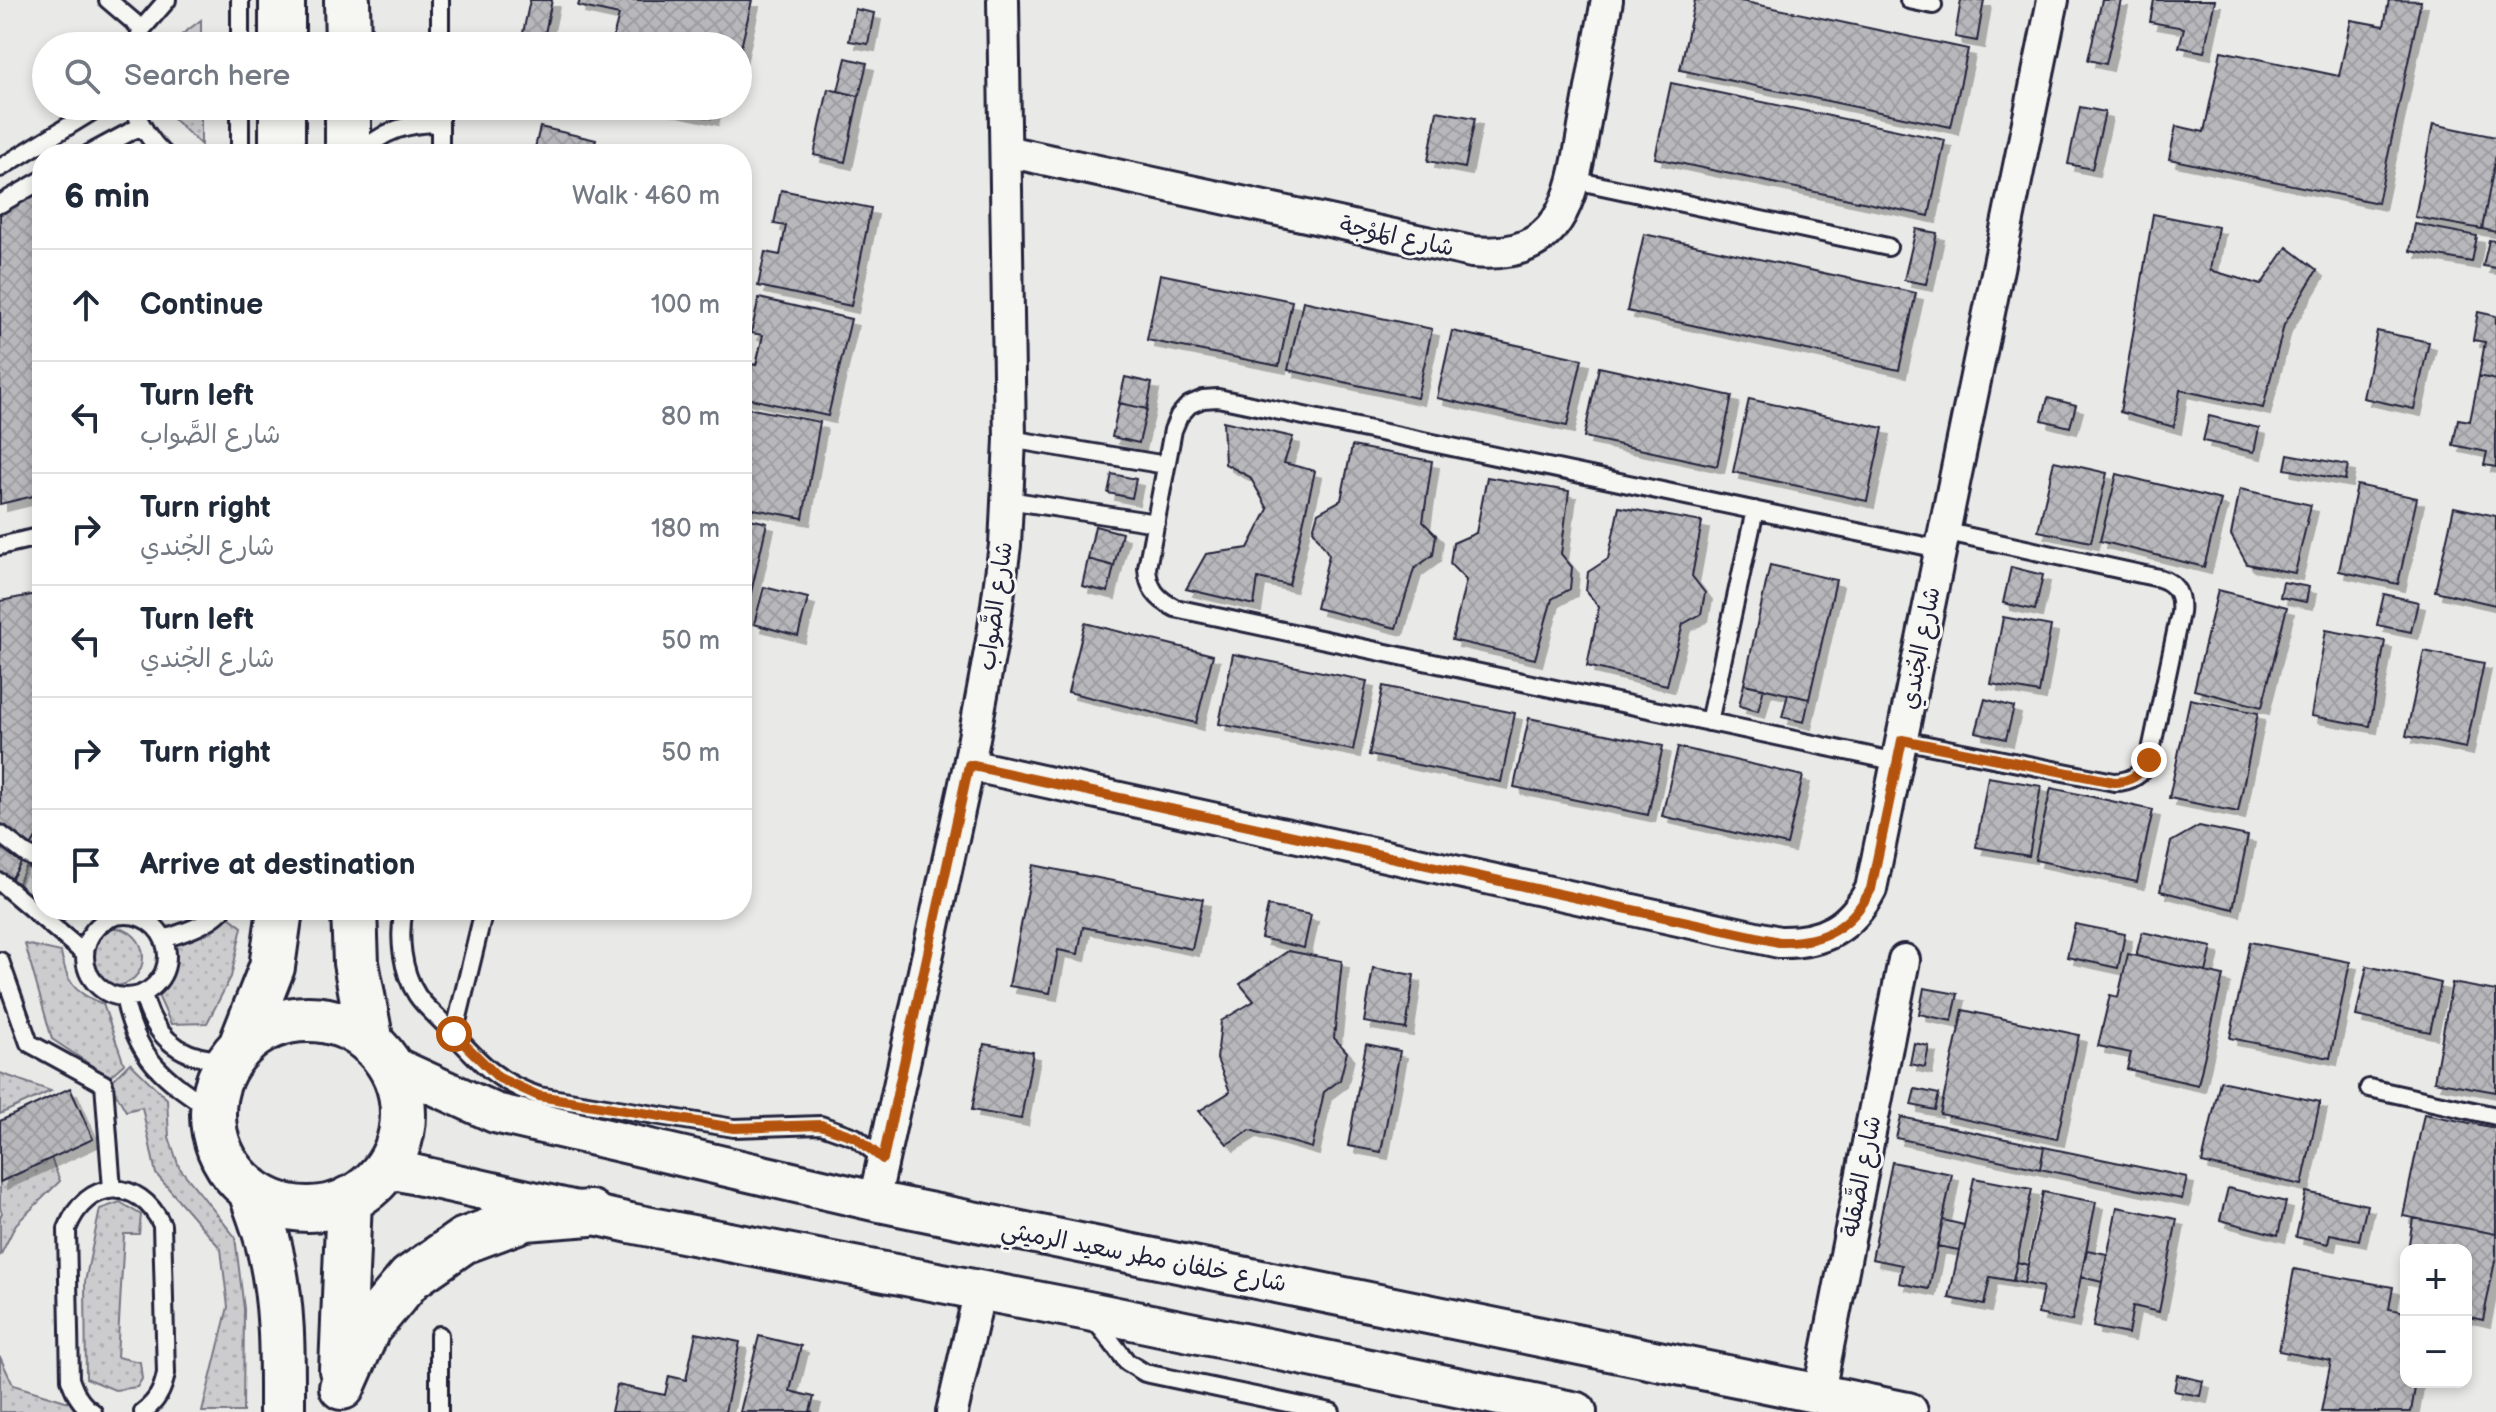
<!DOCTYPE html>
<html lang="en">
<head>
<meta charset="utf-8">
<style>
	:root { --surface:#fff; --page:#f6f6f7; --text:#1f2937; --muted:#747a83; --line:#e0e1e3 }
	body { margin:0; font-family:"Balsamiq Sans","Playpen Sans Arabic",sans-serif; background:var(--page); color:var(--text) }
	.controls { position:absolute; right:24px; bottom:24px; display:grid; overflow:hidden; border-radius:16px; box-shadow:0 4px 12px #0003 }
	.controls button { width:72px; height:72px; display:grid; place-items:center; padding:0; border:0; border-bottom:2px solid var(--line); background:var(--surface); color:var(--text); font:40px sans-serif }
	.stop { position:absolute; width:24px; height:24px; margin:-18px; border:6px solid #b45309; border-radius:50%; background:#fff }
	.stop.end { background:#b45309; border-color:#fff; box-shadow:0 2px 8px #0008 }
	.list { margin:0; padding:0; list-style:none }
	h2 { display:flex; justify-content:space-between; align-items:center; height:104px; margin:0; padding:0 32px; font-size:34px }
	h2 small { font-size:26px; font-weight:400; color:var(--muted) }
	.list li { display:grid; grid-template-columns:52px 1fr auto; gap:24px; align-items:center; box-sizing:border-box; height:112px; padding:0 32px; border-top:2px solid var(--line) }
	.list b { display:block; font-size:30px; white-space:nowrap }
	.list p { margin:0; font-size:26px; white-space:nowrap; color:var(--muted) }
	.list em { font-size:26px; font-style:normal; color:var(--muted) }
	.icon { flex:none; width:44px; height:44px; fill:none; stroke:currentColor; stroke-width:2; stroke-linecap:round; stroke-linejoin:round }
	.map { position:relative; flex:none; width:2496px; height:1412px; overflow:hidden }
	.search { position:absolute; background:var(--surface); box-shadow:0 4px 12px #0003; left:32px; top:32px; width:720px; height:88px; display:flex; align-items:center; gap:20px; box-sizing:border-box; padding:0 28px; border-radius:44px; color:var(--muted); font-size:30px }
	.panel { position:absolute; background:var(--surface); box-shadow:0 4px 12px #0003; left:32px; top:144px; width:720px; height:776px; border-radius:32px }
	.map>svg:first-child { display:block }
</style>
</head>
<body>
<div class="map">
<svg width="2496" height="1412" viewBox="0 0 2496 1412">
	<defs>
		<pattern id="green-dots" width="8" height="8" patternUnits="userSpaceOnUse" patternTransform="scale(2)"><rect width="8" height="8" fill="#ccccce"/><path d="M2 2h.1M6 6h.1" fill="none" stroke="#afafb2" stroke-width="1.8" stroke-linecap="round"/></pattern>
		<pattern id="building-cross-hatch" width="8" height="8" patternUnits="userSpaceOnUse" patternTransform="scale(2)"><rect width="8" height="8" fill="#b8b8bc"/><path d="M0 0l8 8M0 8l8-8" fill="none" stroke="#9e9ea2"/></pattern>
		<filter id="shadow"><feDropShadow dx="7" dy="7" stdDeviation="0" flood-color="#0004"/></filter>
	</defs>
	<rect width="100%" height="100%" fill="#e9e9e7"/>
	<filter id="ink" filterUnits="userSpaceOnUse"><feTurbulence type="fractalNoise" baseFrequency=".0125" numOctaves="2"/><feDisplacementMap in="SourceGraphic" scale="16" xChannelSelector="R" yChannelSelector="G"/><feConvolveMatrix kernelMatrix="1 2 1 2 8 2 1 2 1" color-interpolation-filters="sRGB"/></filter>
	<g filter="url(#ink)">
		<!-- green -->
		<path fill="url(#green-dots)" stroke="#777784" stroke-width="2" d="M 201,20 L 201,46 L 167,46 Z
			M 160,106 L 201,106 L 201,145 Z
			M 26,867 L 42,875 L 42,910 L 73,910 L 57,930 L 11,897 Z
			M 221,911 L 242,927 L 231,977 L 207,1023 L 171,1024 L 156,991 L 168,969 L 167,947 Z
			M85 957a29 29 0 1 1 58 0a29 29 0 1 1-58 0Z
			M 25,944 L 61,952 C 66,982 74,993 103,1004 L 124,1064 L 109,1077 L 52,1039 Z
			M 130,1063 L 167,1099 L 169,1137 L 179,1167 L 235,1237 L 244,1309 L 243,1412 L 202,1412 L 228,1307 L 221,1249 L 156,1174 L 142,1107 L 126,1111 L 110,1083 Z
			M 0,1073 L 51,1091 L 0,1114 Z
			M 51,1158 L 60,1181 L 16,1224 L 0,1256 L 0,1217 L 2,1213 L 0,1208 L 0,1182 Z
			M 120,1202 L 141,1215 L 139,1234 L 124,1234 L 117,1357 L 140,1362 L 142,1379 L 137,1387 L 115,1390 L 86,1378 L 85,1282 L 100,1209 Z
			M 0,1357 L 13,1385 L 85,1407 L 90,1412 L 0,1412 Z"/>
		<!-- building -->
		<path fill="url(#building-cross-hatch)" stroke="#22223b" stroke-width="2" filter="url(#shadow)" d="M 530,0 L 552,0 L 544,38 L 523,33 Z
			M 580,0 L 752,0 L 738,61 L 738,46 L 611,46 L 619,15 L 578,6 Z
			M 1695,0 L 1736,0 L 1968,49 L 1951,127 L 1680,70 Z
			M 1961,0 L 1984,0 L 1977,41 L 1955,37 Z
			M 2102,0 L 2121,0 L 2106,64 L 2088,60 Z
			M 2154,0 L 2215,0 L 2204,52 L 2179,47 L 2184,28 L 2150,22 Z
			M 2389,0 L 2421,1 L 2378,203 L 2169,159 L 2176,126 L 2204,132 L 2221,51 L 2339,76 L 2351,20 L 2384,26 Z
			M 855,9 L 874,13 L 868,44 L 849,41 Z
			M 846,58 L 867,63 L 859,96 L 838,91 Z
			M 1671,83 L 1945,140 L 1929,216 L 1655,158 Z
			M 828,89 L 859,96 L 845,162 L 814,155 Z
			M 658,106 L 714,106 L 711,118 Z
			M 2080,107 L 2105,112 L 2092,169 L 2068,164 Z
			M 1437,111 L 1475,118 L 1465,168 L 1428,161 Z
			M 2433,124 L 2496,137 L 2496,155 L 2482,229 L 2415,217 Z
			M 540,127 L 596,140 L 592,154 L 543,154 L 534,152 Z
			M 2496,155 L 2496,232 L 2482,229 Z
			M 42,190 L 42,494 L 0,504 L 0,212 Z
			M 781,190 L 871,208 L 851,306 L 758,286 L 765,252 L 780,255 L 786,226 L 774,224 Z
			M 2153,214 L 2218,227 L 2210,270 L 2261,285 L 2287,247 L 2317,270 L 2284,325 L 2263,408 L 2180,390 L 2174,427 L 2120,412 Z
			M 2415,224 L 2477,236 L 2472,262 L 2410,251 Z
			M 1916,229 L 1937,233 L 1926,284 L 1904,280 Z
			M 1644,234 L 1916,293 L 1899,370 L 1627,311 Z
			M 2489,240 L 2496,241 L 2496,268 L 2483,266 Z
			M 1160,274 L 1292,301 L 1279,366 L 1147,340 Z
			M 759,298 L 851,319 L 828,416 L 742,397 L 742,382 L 747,363 L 756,365 L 763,335 L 751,333 Z
			M 1303,301 L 1432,329 L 1417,398 L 1288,370 Z
			M 2478,312 L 2496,316 L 2496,380 L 2479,376 L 2485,342 L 2473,340 Z
			M 1452,331 L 1582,359 L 1567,426 L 1437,398 Z
			M 2377,331 L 2429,342 L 2414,409 L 2363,398 Z
			M 1599,367 L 1732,396 L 1717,466 L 1584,437 Z
			M 2479,376 L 2496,380 L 2496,467 L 2484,465 L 2487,452 L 2453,445 L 2458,419 L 2470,421 Z
			M 1125,377 L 1152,383 L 1147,409 L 1119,403 Z
			M 2048,398 L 2076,405 L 2070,427 L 2042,420 Z
			M 1749,399 L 1883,428 L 1867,501 L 1733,472 Z
			M 1119,403 L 1147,409 L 1139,443 L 1112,437 Z
			M 742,407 L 820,422 L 803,518 L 742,507 Z
			M 2209,416 L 2259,428 L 2254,452 L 2203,441 Z
			M 1223,421 L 1293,437 L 1284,463 L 1315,471 L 1289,585 L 1258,578 L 1254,605 L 1186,589 L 1206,554 L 1248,548 L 1268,509 L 1250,477 L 1225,464 Z
			M 1352,446 L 1432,461 L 1423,522 L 1436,535 L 1433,555 L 1414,569 L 1396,628 L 1316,608 L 1329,555 L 1313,530 L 1318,513 L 1341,500 Z
			M 2288,454 L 2348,465 L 2345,480 L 2285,469 Z
			M 2054,461 L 2107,473 L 2091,542 L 2038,531 Z
			M 1112,474 L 1136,479 L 1132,498 L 1108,493 Z
			M 2117,474 L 2221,500 L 2204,567 L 2100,541 Z
			M 1487,477 L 1569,491 L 1561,554 L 1572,567 L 1570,589 L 1552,599 L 1535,659 L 1452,640 L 1466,580 L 1450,564 L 1453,543 L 1476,533 Z
			M 2357,485 L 2417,498 L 2398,584 L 2339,571 Z
			M 2240,489 L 2311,505 L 2295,573 L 2247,564 L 2231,535 Z
			M 1619,507 L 1702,522 L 1692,576 L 1705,593 L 1701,614 L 1683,624 L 1667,685 L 1587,666 L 1599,607 L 1586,591 L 1588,572 L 1608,559 Z
			M 2454,507 L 2496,516 L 2495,605 L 2435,591 Z
			M 742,517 L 767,523 L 745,619 L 742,618 Z
			M 1095,526 L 1122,533 L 1114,566 L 1088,559 Z
			M 1088,559 L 1114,566 L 1108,592 L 1082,586 Z
			M 1770,565 L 1836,580 L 1809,699 L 1744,684 Z
			M 2011,567 L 2043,575 L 2035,610 L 2003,603 Z
			M 2283,582 L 2309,587 L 2306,602 L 2280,597 Z
			M 764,587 L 808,598 L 798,636 L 754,624 Z
			M 2218,590 L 2287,607 L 2262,707 L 2194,690 Z
			M 42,593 L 42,828 L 6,888 L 0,888 L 0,601 Z
			M 2384,594 L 2418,602 L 2411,632 L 2377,625 Z
			M 2003,617 L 2051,626 L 2039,693 L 1991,684 Z
			M 1085,623 L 1213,655 L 1196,723 L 1068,692 Z
			M 2326,630 L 2385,641 L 2370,726 L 2311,716 Z
			M 2424,651 L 2484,663 L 2466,748 L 2406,736 Z
			M 1233,654 L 1367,681 L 1353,750 L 1219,724 Z
			M 1744,684 L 1764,688 L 1758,711 L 1739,706 Z
			M 1383,686 L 1515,713 L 1501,782 L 1369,755 Z
			M 1788,694 L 1809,699 L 1804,722 L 1782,717 Z
			M 1985,699 L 2014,707 L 2006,739 L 1976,732 Z
			M 2190,699 L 2258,713 L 2238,812 L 2169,798 Z
			M 1529,718 L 1663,746 L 1648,815 L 1514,787 Z
			M 1678,747 L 1803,776 L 1787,845 L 1662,816 Z
			M 1988,777 L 2041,786 L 2029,856 L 1976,847 Z
			M 2051,788 L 2153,810 L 2137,882 L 2035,860 Z
			M 2199,826 L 2248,836 L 2233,909 L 2160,891 L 2171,842 Z
			M 1033,865 L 1203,899 L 1192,949 L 1083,927 L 1078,954 L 1058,950 L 1050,993 L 1009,986 Z
			M 1268,906 L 1311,915 L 1304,948 L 1261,938 Z
			M 2075,924 L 2125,934 L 2118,968 L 2067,957 Z
			M 2142,932 L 2212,947 L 2206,972 L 2136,956 Z
			M 2250,942 L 2350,962 L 2330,1058 L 2230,1038 Z
			M 1288,951 L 1342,961 L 1334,1038 L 1347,1052 L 1340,1080 L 1324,1092 L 1312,1148 L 1250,1130 L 1227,1144 L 1199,1111 L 1230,1092 L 1217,1059 L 1221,1021 L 1254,1001 L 1240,984 Z
			M 2128,954 L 2223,976 L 2198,1085 L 2127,1069 L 2131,1053 L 2098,1046 L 2110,995 L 2118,997 Z
			M 2367,966 L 2441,983 L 2430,1032 L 2356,1016 Z
			M 1373,968 L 1414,975 L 1406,1029 L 1364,1022 Z
			M 2452,983 L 2496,991 L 2496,1092 L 2434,1081 Z
			M 1924,988 L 1958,994 L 1952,1021 L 1919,1014 Z
			M 1963,1010 L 2079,1035 L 2057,1139 L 1940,1114 Z
			M 1914,1043 L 1929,1046 L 1925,1067 L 1910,1064 Z
			M 984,1044 L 1033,1052 L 1021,1119 L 972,1110 Z
			M 1366,1044 L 1400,1051 L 1381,1152 L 1348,1146 Z
			M 2220,1081 L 2320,1102 L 2302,1185 L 2202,1163 Z
			M 70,1088 L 93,1139 L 0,1182 L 0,1121 Z
			M 1915,1089 L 1939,1094 L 1935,1110 L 1911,1105 Z
			M 2424,1114 L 2496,1128 L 2496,1234 L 2403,1216 Z
			M 1901,1117 L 2044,1147 L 2040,1169 L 1896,1138 Z
			M 2044,1147 L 2187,1177 L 2182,1199 L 2040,1169 Z
			M 1892,1162 L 1952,1174 L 1929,1289 L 1899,1283 L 1902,1265 L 1872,1259 Z
			M 1974,1178 L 2032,1189 L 2013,1281 L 1990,1277 L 1984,1305 L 1949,1298 Z
			M 2228,1188 L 2286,1202 L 2278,1235 L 2220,1220 Z
			M 2043,1192 L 2096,1202 L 2072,1321 L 2038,1314 L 2043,1287 L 2024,1283 Z
			M 2306,1192 L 2367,1205 L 2359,1240 L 2330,1234 L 2328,1244 L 2296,1237 Z
			M 2117,1207 L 2177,1219 L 2159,1312 L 2133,1306 L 2128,1334 L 2093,1327 Z
			M 2413,1218 L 2496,1234 L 2496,1256 L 2483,1320 L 2466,1316 L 2466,1250 L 2408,1250 Z
			M 1943,1220 L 1964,1225 L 1959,1250 L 1937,1246 Z
			M 2087,1250 L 2107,1254 L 2102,1282 L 2081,1277 Z
			M 2017,1262 L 2028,1265 L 2024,1283 L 2013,1281 Z
			M 2294,1269 L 2393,1287 L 2389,1309 L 2406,1312 L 2406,1382 L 2416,1382 L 2411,1412 L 2321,1412 L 2331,1361 L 2279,1351 Z
			M 696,1333 L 740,1342 L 725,1412 L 611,1412 L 617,1385 L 665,1395 L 669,1376 L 686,1380 Z
			M 759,1336 L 801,1346 L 790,1391 L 814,1397 L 810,1411 L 813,1412 L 740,1412 Z
			M 2177,1375 L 2203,1381 L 2200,1396 L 2174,1391 Z"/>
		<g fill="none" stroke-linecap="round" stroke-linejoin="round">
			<!-- service casing -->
			<g stroke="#22223b" stroke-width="22">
				<path id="service" d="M 108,0 L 142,29
					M 240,0 L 240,46
					M 1909,0 L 1933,5
					M 136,46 L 142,29 L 167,0
					M 440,46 L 440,0
					M 133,106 C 140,125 149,140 164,154
					M 240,106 L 240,154
					M 408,106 L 440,111
					M 89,154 L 141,126
					M 360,154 C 383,130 408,123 440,123
					M 440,154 L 440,106
					M 0,168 L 101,106
					M 1574,180 L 1888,247
					M 0,204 L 42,180
					M 1010,439 L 1166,465
					M 1008,500 L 1156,523
					M 0,546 L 42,536
					M 1709,722 L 1755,510
					M 1902,740 L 2114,782 C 2130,782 2142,775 2149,760 L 2180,613 C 2182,595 2176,583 2159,578 L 1943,531
					M 1898,762 L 1175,608 C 1157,599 1148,588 1147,568 L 1173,430 L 1179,416 L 1189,405 L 1203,399 L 1218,398 L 1939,549
					M 0,834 L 26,854 L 42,862
					M 0,882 L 85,954
					M 404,910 C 398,936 402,972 417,995 C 424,1006 437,1016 446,1026 C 479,1061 493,1080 539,1096 L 734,1128 L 821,1125 L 855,1137 L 883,1159
					M85 956a41 41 0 1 1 82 0a41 41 0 1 1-82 0Z
					M 164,939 C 184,932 206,926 222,910
					M 0,961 L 29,1043 L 104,1084 L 112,1189
					M 143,993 C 153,1039 183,1061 230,1060
					M 124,997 C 137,1060 163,1077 213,1111
					M 454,1034 L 484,910
					M 2369,1088 L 2496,1116
					M 1094,1319 L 1127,1362 L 1145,1373 L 1331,1412
					M 439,1335 L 439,1412
					M 93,1412 C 80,1404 75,1393 70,1379 L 67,1229 C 86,1178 139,1176 162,1225 L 166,1373 C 163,1390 157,1401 143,1412"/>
			</g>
			<!-- minor casing -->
			<g stroke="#22223b" stroke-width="36">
				<path id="minor" d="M 1006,151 L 1472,252 C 1569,261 1573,188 1586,116 C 1593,77 1600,39 1607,0
					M 969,765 L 1779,942 C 1823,943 1851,928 1871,889 L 2053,0
					M 874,1201 L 969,765 L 993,635 L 1005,545 L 1010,439 L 1003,0
					M 1819,1392 L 1904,960
					M 952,1412 L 980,1290"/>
			</g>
			<!-- tertiary casing -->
			<g stroke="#22223b" stroke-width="44">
				<path id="tertiary" d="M 390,1065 L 495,1113 L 874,1201 L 1908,1412
					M 386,1168 L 630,1223 L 1088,1311 L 1577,1412"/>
			</g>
			<!-- secondary casing -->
			<g stroke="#22223b" stroke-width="50">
				<path id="secondary" d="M 347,0 L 348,46
					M 282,46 L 282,0
					M 348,106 L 348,154
					M 282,154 L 282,106
					M 354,910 L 356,963 L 371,1043
					M213 1114a95 95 0 1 1 190 0a95 95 0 1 1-190 0Z
					M 241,1046 L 272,967 L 280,910
					M 250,1189 C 258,1211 267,1233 271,1255 C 283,1307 282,1359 282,1412
					M 342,1370 L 349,1199
					M 342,1387 L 368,1328 L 410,1278 L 463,1241 L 525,1218 L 590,1213"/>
			</g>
			<!-- service -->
			<use href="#service" stroke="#f6f6f2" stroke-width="16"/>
			<!-- minor -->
			<use href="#minor" stroke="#f6f6f2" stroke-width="30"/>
			<!-- tertiary -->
			<use href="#tertiary" stroke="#f6f6f2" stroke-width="38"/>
			<!-- secondary -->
			<use href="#secondary" stroke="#f6f6f2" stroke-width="44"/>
		</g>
	</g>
	<g fill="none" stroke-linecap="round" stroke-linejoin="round" filter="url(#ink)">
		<!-- route -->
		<path stroke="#b45309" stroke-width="10" d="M 454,1034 L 499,1078 L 539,1096 L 734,1128 L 821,1125 L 855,1137 L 883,1159 L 969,765 L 1779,942 C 1823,943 1851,928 1871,889 L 1902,740 L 2114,782 C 2130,782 2141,775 2149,760"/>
	</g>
	<g text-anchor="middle" stroke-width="6" stroke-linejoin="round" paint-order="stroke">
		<!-- street labels -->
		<g font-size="24" fill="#22223b" stroke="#f6f6f2">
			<text transform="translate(1397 236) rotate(12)" y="8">شارع المَوْجة</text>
			<text transform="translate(995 606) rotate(-82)" y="8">شارع الصَّواب</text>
			<text transform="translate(1920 648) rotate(-79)" y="8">شارع الجُندي</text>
			<text transform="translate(1861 1176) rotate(-79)" y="8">شارع الصَّقلة</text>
			<text transform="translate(1144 1256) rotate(11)" y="8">شارع خلفان مطر سعيد الرميثي</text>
		</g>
	</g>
</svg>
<div class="controls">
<button>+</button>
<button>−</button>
</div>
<div class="stop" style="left:454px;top:1034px"></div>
<div class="stop end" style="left:2149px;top:760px"></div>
<div class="search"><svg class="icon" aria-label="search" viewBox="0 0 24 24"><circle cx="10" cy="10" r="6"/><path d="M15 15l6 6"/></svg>Search here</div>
<section class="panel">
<h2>6 min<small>Walk · 460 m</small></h2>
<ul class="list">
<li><svg class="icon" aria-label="ahead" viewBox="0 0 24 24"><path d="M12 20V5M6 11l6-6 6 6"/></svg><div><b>Continue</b></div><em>100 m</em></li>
<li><svg class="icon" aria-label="left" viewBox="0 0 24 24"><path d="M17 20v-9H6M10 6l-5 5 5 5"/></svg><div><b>Turn left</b><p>شارع الصَّواب</p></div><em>80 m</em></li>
<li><svg class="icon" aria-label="right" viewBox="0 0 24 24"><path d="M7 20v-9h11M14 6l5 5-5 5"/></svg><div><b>Turn right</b><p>شارع الجُندي</p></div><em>180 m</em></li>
<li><svg class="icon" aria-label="left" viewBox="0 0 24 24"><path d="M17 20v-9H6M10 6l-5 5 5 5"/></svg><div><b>Turn left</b><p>شارع الجُندي</p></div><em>50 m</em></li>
<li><svg class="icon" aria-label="right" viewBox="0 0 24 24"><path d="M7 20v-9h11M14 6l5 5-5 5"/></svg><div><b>Turn right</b></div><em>50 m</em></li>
<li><svg class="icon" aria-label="arrive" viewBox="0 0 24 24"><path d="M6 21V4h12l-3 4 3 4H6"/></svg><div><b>Arrive at destination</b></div></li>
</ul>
</section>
</div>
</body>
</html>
